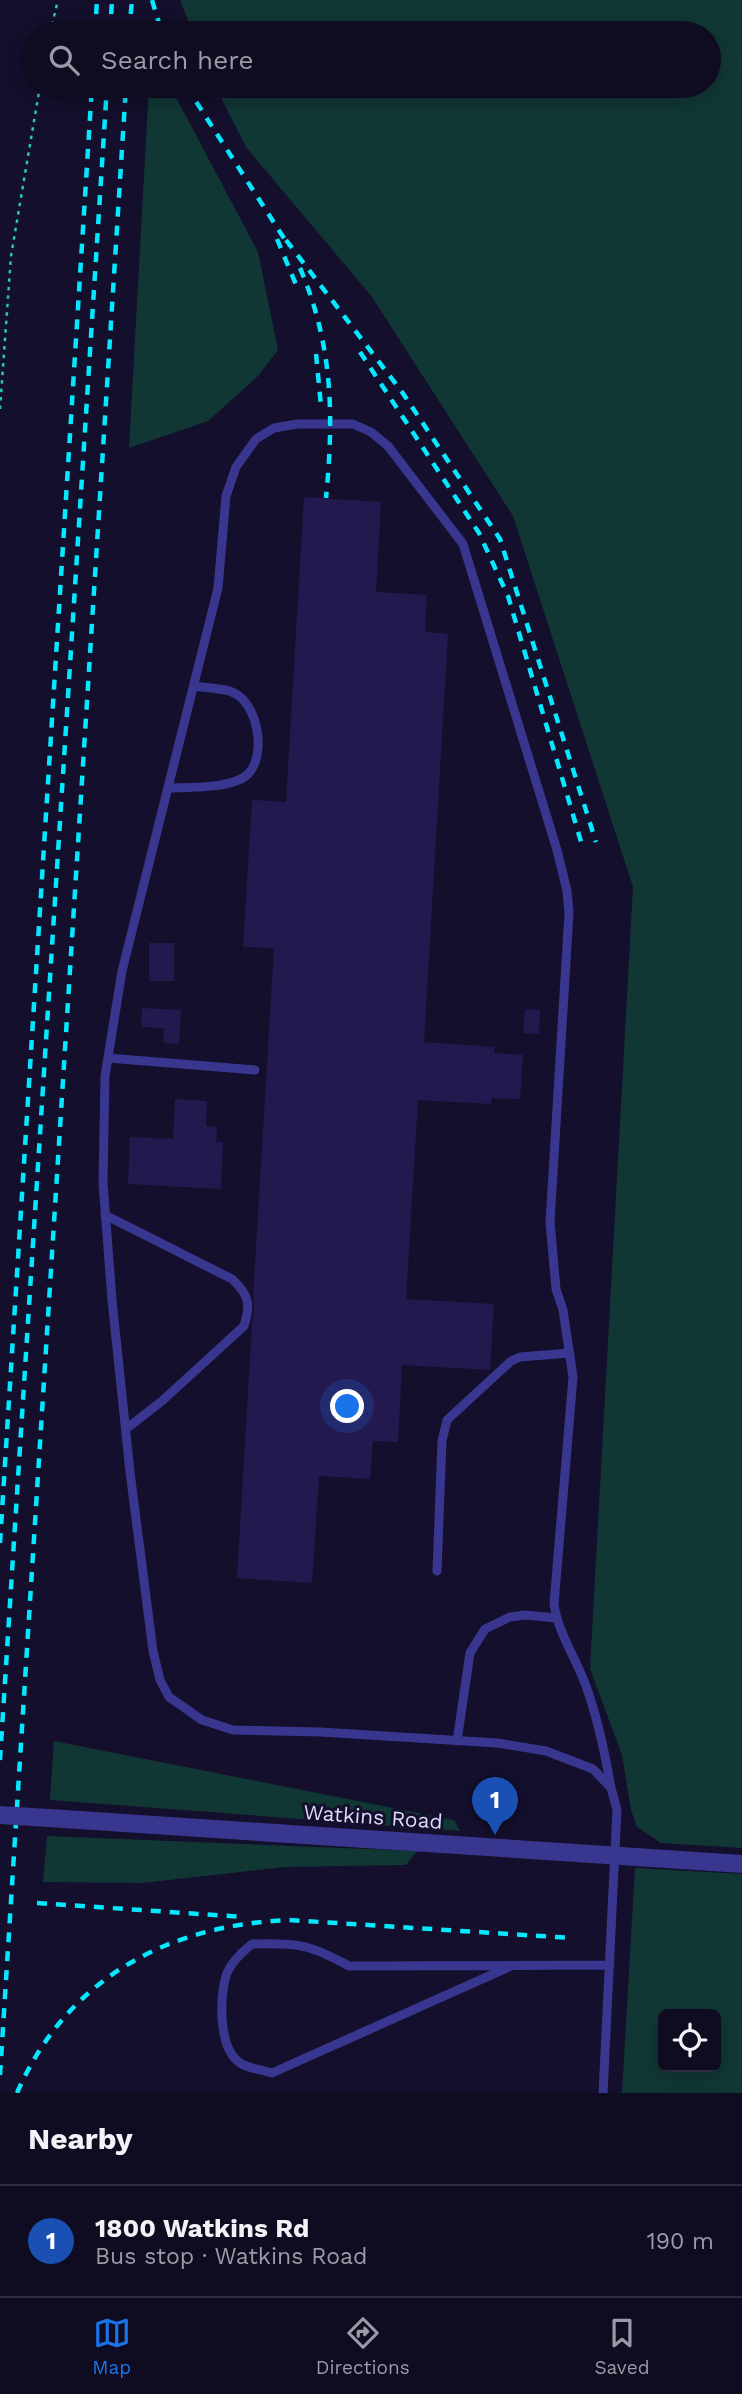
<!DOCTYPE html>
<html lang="en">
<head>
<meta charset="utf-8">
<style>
	:root { --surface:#0f0b21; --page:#18142a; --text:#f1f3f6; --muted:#9b9ba5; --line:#2f2b3f; --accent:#1a73e8 }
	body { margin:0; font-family:"Work Sans",sans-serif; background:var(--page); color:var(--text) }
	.controls { position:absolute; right:21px; bottom:21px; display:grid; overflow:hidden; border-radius:10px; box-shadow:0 4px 18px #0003 }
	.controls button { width:63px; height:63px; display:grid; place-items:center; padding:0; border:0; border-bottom:2px solid var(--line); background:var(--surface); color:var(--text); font:35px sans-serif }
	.you { position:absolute; left:348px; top:1407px; width:24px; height:24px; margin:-18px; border:5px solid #fff; border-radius:50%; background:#1a73e8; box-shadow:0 0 0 10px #1a73e833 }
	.badge { display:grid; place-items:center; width:46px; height:46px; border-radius:50%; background:var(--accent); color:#fff; font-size:23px; font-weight:700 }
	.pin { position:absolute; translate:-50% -58px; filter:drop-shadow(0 2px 4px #0008) }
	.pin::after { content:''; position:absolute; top:37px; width:24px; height:21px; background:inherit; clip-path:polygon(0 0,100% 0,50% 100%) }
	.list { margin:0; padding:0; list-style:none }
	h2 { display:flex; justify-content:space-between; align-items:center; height:91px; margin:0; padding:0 28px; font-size:30px }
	h2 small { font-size:23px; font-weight:400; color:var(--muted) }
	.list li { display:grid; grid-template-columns:46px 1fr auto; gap:21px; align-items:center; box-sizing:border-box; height:112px; padding:0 28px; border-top:2px solid var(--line) }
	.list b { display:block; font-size:26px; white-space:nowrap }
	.list p { margin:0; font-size:23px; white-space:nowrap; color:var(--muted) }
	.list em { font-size:23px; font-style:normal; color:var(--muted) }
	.icon { flex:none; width:38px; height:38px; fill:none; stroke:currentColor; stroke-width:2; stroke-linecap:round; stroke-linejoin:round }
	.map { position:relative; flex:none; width:742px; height:2093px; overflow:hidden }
	.search { position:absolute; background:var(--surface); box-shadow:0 4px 18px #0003; left:21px; right:21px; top:21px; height:77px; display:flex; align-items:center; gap:18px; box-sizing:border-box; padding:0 24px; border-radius:38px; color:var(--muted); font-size:26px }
	.sheet { height:203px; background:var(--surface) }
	nav { display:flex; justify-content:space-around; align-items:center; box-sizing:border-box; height:98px; border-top:2px solid var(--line); background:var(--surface); font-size:19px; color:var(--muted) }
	nav a { display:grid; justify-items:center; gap:4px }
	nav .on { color:var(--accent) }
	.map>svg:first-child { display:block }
</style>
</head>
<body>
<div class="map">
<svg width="742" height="2093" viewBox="0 0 742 2093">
	<rect width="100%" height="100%" fill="#140f2c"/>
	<!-- green -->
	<path fill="#113735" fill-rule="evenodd" d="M 180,0 L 742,0 L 742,1848 L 661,1843 L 637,1827 L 631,1810 L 622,1755 L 590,1669 L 633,887 L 513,516 L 372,297 L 246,147 L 215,86 L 709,86 L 709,33 L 193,33 Z
		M 149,86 L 170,86 L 258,252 L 278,350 L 258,376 L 208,421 L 129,448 Z
		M 54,1741 L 454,1820 L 460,1831 L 50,1800 Z
		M 47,1836 L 417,1851 L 406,1865 L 284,1867 L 142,1883 L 43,1882 Z
		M 635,1868 L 742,1874 L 742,2093 L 622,2093 ZM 663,2014 L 716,2014 L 716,2067 L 663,2067 Z"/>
	<!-- building -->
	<path fill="#24194f" d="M 304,497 L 381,502 L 376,592 L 427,595 L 425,632 L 448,634 L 424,1042 L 495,1047 L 494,1053 L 523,1055 L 520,1099 L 492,1098 L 491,1104 L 418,1100 L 406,1299 L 494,1304 L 490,1370 L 402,1365 L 398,1442 L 373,1441 L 370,1479 L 319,1476 L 312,1583 L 237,1578 L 252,1324 L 254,1312 L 253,1297 L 274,948 L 243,947 L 252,800 L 286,802 Z
		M 149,943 L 174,943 L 174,981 L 149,981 Z
		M 142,1008 L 181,1010 L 179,1044 L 163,1043 L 164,1028 L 141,1027 Z
		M 525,1009 L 540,1010 L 539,1034 L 523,1033 Z
		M 175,1099 L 207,1101 L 206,1126 L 217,1127 L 216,1142 L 223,1142 L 221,1189 L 128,1184 L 130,1137 L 173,1139 Z"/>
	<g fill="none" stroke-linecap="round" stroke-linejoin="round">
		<!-- path -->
		<path stroke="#26c7bc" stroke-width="2.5" stroke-dasharray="3.5 5" stroke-linecap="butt" d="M 50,33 L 58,0
			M 0,409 L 11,256 L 40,86"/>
		<!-- service -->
		<path stroke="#39368f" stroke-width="9" d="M 168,788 C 189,787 233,789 248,774 C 267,755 258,702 232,692 C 221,688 206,688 194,686
			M 108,1058 L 255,1070
			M 105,1215 L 232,1279 C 249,1295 251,1304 244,1326 L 162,1401 L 126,1429
			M 437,1571 L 442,1441 L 447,1420 L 511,1361 L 520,1357 L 570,1353
			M 457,1741 L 470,1653 L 485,1629 L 510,1617 L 525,1615 L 556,1618
			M 511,1966 L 272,2073 C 263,2070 247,2068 240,2063 C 218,2048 219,1995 227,1973 C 232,1961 242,1952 252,1944 C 298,1943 309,1944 349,1966 L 610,1965
			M 603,2093 L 617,1810 L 611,1788 L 593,1769 L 546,1751 L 497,1743 L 321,1732 L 233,1730 L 202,1720 L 169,1697 L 160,1680 L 153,1651 L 130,1472 L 112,1300 L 103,1183 L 105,1076 L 122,971 L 218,588 L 226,496 L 236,467 L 256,439 L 274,428 L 297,424 L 353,424 L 371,432 L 388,446 L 463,544 L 557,850 L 567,891 L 569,913 L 550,1222 L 556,1289 L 563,1310 L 573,1377 L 554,1604 C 558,1633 576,1658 586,1686 C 598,1719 605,1753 611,1788"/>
		<!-- tertiary -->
		<path stroke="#39368f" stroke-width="18" d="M 64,1819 L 742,1864"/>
		<!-- rail -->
		<path stroke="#06e8ff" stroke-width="4.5" stroke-dasharray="10 9" stroke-linecap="butt" d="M 152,0 L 162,33
			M 95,33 L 97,0
			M 110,33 L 112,0
			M 129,33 L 132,0
			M 186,86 L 289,246
			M 277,239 L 297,287
			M 286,240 L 402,392 L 500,539 L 596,842
			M 300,268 C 333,345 334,416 326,498
			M 360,352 L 479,533 L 508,596 L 582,845
			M 316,354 L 321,406
			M 0,1543 L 92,86
			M 0,1760 L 107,86
			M 37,1903 L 244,1917
			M 0,2075 L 126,86
			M 17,2093 C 67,1978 168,1925 289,1920 L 572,1938"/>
		<!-- tertiary-bridge -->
		<path stroke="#39368f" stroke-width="18" d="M 0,1815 L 64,1819"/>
	</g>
	<g text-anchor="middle" stroke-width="6" stroke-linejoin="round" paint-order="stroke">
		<!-- street labels -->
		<g font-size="21" fill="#dedaff" stroke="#140f2c">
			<text transform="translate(373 1817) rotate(4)" y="7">Watkins Road</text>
		</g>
	</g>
</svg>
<div class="controls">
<button><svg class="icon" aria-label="locate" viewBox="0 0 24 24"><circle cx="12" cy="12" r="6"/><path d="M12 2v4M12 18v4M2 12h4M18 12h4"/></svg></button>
</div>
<div class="you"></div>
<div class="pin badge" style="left:495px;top:1835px;background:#1a4fb4">1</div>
<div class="search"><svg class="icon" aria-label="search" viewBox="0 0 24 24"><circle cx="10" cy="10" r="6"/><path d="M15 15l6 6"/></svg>Search here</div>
</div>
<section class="sheet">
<h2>Nearby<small></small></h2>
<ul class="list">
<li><span class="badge" style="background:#1a4fb4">1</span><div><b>1800 Watkins Rd</b><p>Bus stop · Watkins Road</p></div><em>190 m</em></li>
</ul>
</section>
<nav>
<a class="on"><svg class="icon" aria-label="map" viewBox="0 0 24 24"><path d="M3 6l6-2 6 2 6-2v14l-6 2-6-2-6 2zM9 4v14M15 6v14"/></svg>Map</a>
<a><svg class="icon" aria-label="directions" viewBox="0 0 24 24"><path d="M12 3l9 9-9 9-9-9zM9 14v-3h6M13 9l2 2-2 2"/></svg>Directions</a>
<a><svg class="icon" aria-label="saved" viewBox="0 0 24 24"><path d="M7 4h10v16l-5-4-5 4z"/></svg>Saved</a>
</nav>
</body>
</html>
